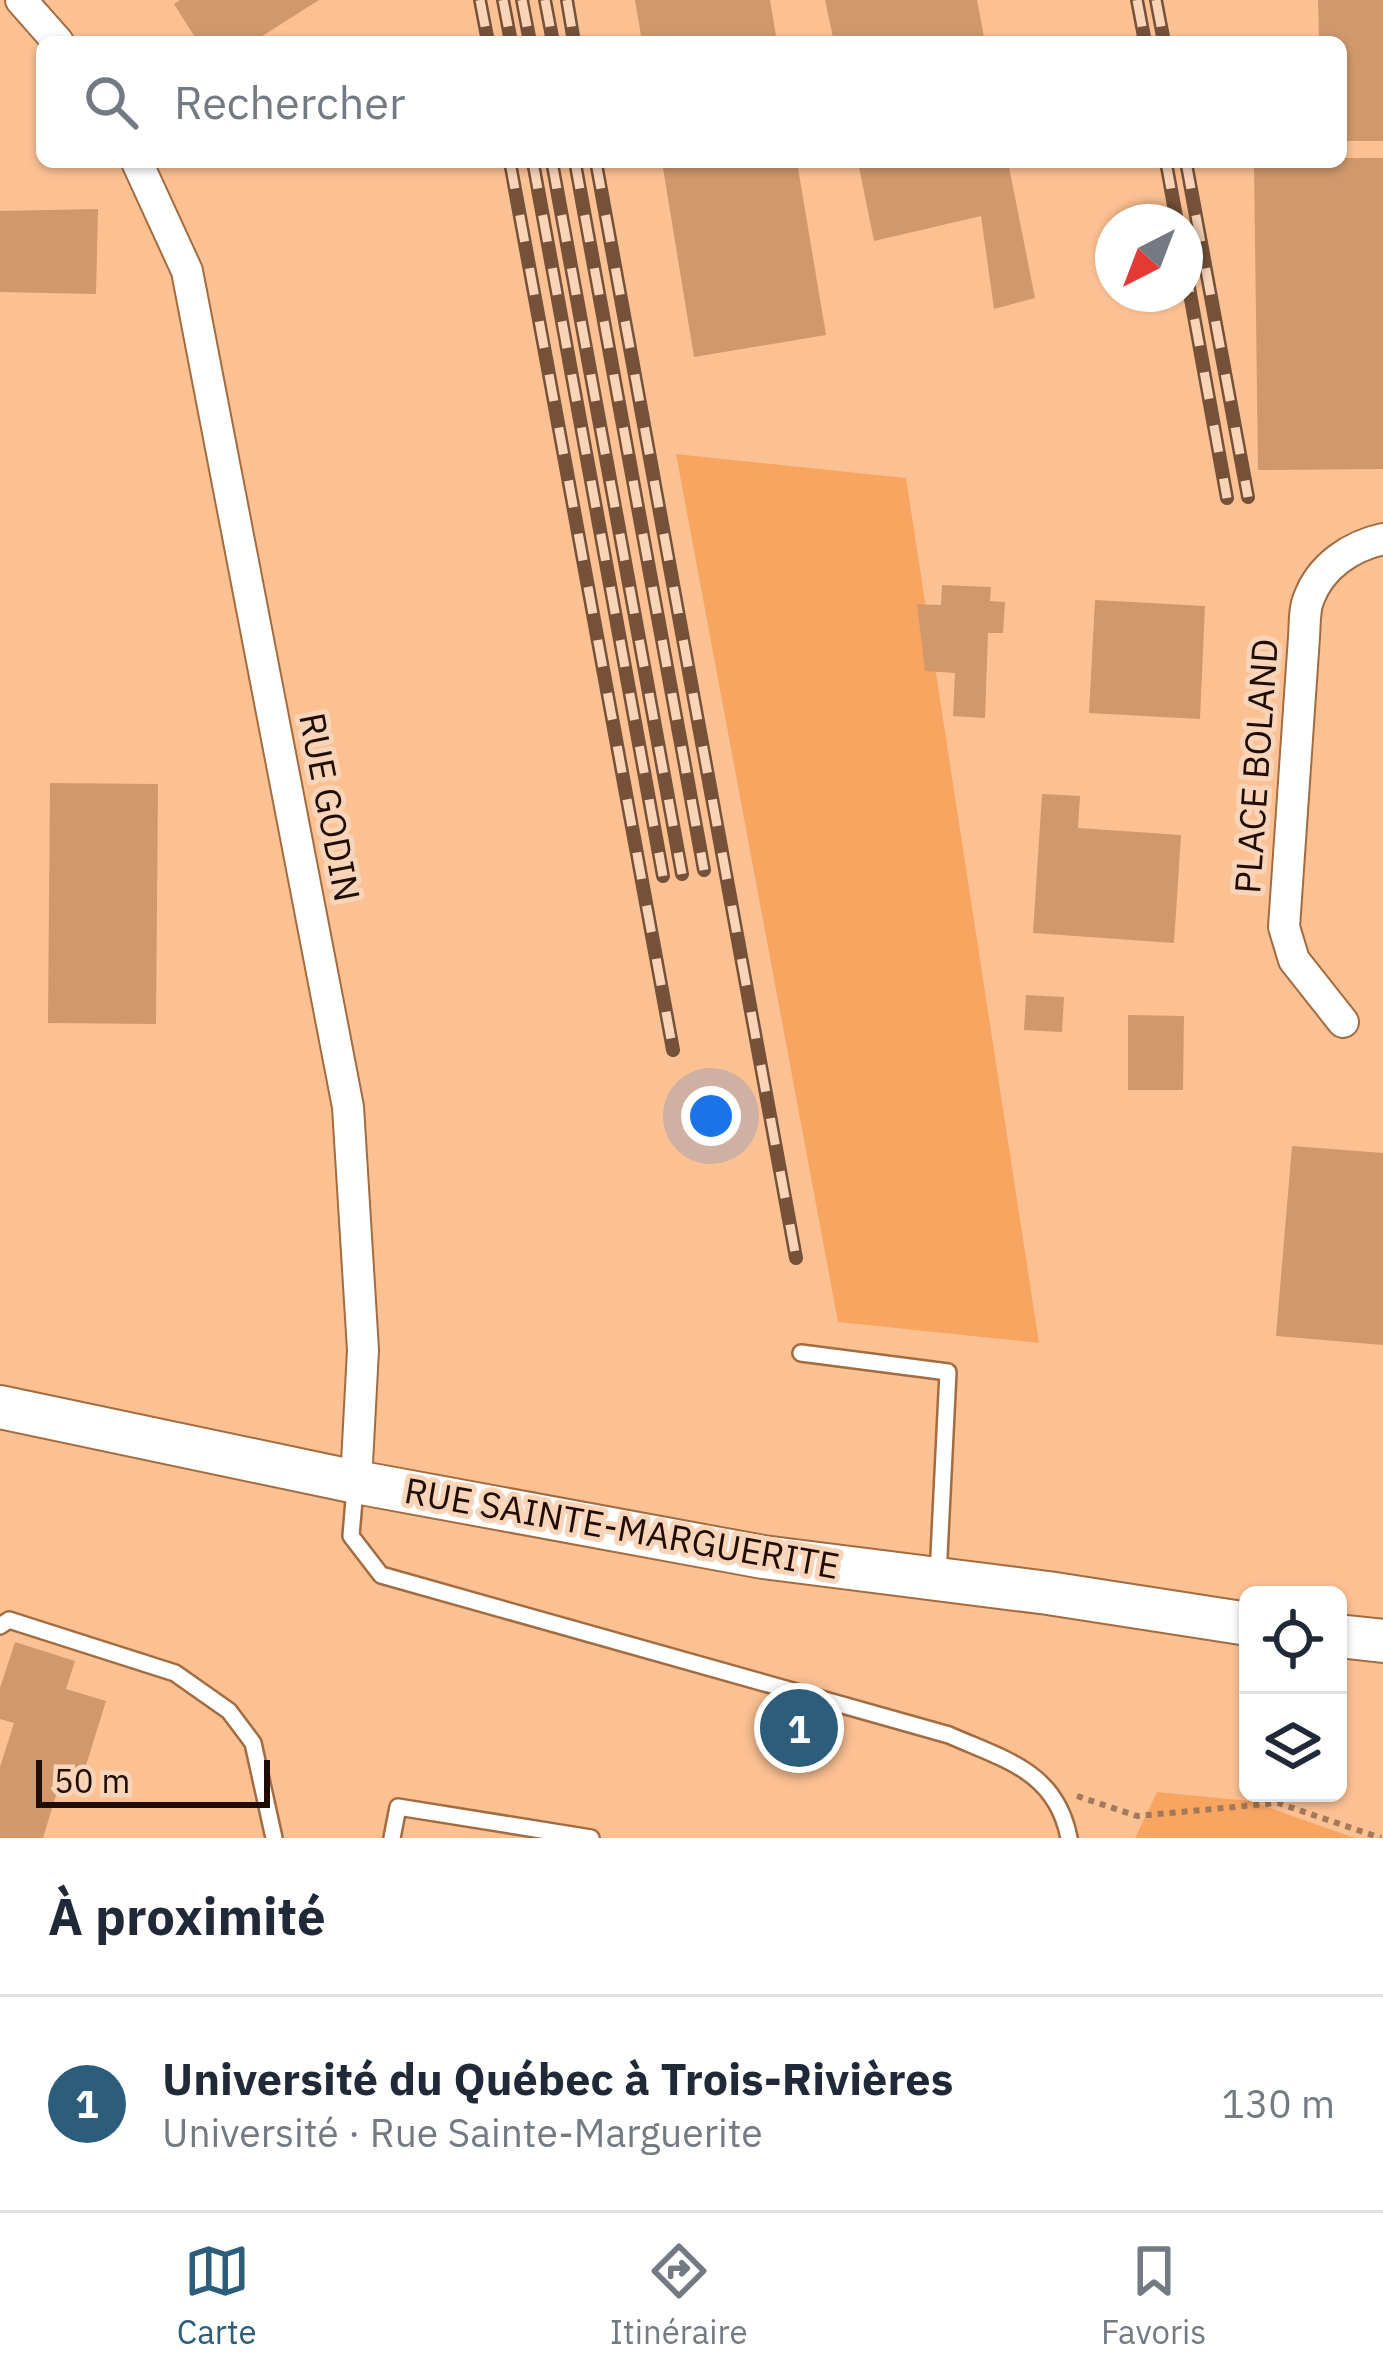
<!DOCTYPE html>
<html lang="fr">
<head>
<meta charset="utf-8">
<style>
	:root { --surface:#fff; --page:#f2f2f3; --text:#1f2937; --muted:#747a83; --line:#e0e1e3; --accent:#2c5d7b }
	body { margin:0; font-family:"IBM Plex Sans",sans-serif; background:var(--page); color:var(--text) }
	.controls { position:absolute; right:36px; bottom:36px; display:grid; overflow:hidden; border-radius:18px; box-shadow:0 3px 9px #0004 }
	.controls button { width:108px; height:108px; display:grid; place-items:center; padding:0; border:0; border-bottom:3px solid var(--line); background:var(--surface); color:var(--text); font:60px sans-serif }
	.compass { position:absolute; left:1095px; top:204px; width:108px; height:108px; border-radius:50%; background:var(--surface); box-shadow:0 3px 9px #0004; rotate:222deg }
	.scale { position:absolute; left:36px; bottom:30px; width:234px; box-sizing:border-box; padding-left:12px; border:6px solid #210c00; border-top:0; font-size:33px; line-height:42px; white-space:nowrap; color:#210c00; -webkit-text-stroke:9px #f8d4b9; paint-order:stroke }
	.you { position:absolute; left:711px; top:1116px; width:42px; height:42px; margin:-30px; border:9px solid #fff; border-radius:50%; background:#1a73e8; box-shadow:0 0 0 18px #1a73e833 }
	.badge { display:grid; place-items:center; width:78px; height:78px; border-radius:50%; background:var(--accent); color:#fff; font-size:39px; font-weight:700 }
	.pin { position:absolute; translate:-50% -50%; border:6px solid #fff; box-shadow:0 3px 12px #0006 }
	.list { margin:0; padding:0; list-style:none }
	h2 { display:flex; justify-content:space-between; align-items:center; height:156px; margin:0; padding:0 48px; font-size:51px }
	h2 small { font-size:39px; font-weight:400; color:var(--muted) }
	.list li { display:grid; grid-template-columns:78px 1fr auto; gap:36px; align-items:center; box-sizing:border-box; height:216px; padding:0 48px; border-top:3px solid var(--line) }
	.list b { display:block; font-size:45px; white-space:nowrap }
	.list p { margin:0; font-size:39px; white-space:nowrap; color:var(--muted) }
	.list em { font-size:39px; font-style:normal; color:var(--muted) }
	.icon { flex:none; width:66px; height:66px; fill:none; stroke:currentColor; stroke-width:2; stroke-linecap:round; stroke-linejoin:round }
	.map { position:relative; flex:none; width:1383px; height:1838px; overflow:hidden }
	.search { position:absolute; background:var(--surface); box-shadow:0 3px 9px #0004; left:36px; right:36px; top:36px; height:132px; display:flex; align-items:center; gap:30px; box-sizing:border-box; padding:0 42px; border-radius:18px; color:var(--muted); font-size:45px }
	.sheet { height:372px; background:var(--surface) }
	nav { display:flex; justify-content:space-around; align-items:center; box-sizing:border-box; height:168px; border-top:3px solid var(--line); background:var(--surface); font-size:33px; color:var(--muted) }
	nav a { display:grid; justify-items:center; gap:6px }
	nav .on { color:var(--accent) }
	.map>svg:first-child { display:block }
</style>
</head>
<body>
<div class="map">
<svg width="1383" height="1838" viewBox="0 0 1383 1838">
	<rect width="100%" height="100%" fill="#fcc193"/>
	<!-- green -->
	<path fill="#f8a562" d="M 676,454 L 906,478 L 1039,1343 L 838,1322 Z
		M 1157,1792 L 1250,1801 L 1355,1838 L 1135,1838 Z"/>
	<!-- building -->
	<path fill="#d0986b" d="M 180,0 L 319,0 L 253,42 L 198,42 L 174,4 Z
		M 635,0 L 770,0 L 777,42 L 642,42 Z
		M 825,0 L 977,0 L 985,42 L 834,42 Z
		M 1318,0 L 1383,0 L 1383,141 L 1341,141 L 1341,42 L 1319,42 Z
		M 1341,158 L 1383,158 L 1383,469 L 1258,470 L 1254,162 L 1341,162 Z
		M 662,162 L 797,162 L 826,335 L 694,357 Z
		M 858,162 L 1008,162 L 1035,298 L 994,309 L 981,216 L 874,241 Z
		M 98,209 L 96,294 L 0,292 L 0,211 Z
		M 942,585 L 991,587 L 990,601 L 1005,602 L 1003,633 L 988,633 L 985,718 L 953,716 L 955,673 L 925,671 L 917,604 L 941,605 Z
		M 1095,600 L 1205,606 L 1200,719 L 1089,713 Z
		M 50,783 L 158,784 L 156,1024 L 48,1023 Z
		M 1042,794 L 1080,796 L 1078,828 L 1181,835 L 1174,943 L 1033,933 Z
		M 1026,995 L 1064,997 L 1062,1032 L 1024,1030 Z
		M 1128,1015 L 1184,1016 L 1183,1090 L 1128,1090 Z
		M 1292,1146 L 1383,1153 L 1383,1345 L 1276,1336 Z
		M 15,1642 L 75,1661 L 66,1689 L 106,1701 L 79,1788 L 60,1782 L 43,1838 L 0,1838 L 0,1767 L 14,1723 L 0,1719 L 0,1688 Z"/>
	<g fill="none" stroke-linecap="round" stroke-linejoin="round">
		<!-- lane casing -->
		<g stroke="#a26c40" stroke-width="20">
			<path id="lane" d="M 801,1353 L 948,1372 L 938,1576
				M 355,1488 L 351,1536 L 381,1575 L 949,1735 C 1005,1760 1056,1771 1069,1838
				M 0,1626 L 9,1620 L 175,1673 L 229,1711 L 253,1743 L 274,1838
				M 392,1838 L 398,1807 L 591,1838"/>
		</g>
		<!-- street casing -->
		<g stroke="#a26c40" stroke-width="34">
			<path id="street" d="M 21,0 L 58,42
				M 137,162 L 187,271 L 348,1107 L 363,1350 L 356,1482
				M 1343,1022 L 1294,960 L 1284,927 L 1304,637 C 1305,624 1304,609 1309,598 C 1321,566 1351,546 1383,539"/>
		</g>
		<!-- secondary casing -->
		<g stroke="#a26c40" stroke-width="46">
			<path id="secondary" d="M 0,1407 L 356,1482 L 763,1557 L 1048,1593 L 1248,1624
				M 1338,1636 L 1383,1641"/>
		</g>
		<!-- path -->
		<path stroke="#a47858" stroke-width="6" stroke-dasharray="6 6" stroke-linecap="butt" d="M 1077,1796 L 1137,1816 L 1278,1803 L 1381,1838"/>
		<!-- lane -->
		<use href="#lane" stroke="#fff" stroke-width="15"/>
		<!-- street -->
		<use href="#street" stroke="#fff" stroke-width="30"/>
		<!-- secondary -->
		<use href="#secondary" stroke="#fff" stroke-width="42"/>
		<!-- rail casing -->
		<g stroke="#745138" stroke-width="14">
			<path id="rail" d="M 480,0 L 488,42
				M 503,0 L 511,42
				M 522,0 L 530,42
				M 545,0 L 553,42
				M 567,0 L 574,42
				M 1137,0 L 1145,42
				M 1156,0 L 1164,42
				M 510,162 L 673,1050
				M 533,162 L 663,876
				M 552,162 L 682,874
				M 575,162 L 704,870
				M 596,162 L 796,1258
				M 1166,162 L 1177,222
				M 1186,162 L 1248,497
				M 1185,266 L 1227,498"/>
		</g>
		<!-- rail -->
		<use href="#rail" stroke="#f8d4b9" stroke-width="9" stroke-dasharray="27" stroke-linecap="butt"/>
	</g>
	<g text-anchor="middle" stroke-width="10" stroke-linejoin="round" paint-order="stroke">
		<!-- street labels -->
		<g font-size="36" fill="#210c00" stroke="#f8d4b9">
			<text transform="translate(1256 766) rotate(-86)" y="13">PLACE BOLAND</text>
			<text transform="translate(330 807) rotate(79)" y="13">RUE GODIN</text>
			<text transform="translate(622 1528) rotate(10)" y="13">RUE SAINTE-MARGUERITE</text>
		</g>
	</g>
</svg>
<div class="controls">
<button><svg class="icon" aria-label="locate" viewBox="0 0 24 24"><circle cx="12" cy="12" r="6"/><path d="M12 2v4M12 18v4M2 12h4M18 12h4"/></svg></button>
<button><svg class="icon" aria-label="layers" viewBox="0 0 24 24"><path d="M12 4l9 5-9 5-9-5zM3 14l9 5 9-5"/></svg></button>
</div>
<svg class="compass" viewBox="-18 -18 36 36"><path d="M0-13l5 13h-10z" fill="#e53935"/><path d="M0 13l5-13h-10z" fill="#747a83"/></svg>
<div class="scale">50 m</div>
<div class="you"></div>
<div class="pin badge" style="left:799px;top:1728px">1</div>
<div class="search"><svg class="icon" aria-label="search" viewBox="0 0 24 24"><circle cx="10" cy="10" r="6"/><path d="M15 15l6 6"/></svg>Rechercher</div>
</div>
<section class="sheet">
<h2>À proximité<small></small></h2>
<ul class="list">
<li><span class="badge">1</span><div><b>Université du Québec à Trois-Rivières</b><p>Université · Rue Sainte-Marguerite</p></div><em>130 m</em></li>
</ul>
</section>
<nav>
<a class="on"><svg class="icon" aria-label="map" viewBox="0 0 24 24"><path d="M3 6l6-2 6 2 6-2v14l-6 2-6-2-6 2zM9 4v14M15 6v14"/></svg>Carte</a>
<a><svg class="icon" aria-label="directions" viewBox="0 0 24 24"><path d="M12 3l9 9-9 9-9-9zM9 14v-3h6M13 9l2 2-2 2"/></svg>Itinéraire</a>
<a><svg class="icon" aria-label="saved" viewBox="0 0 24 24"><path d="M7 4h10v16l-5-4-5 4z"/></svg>Favoris</a>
</nav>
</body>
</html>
